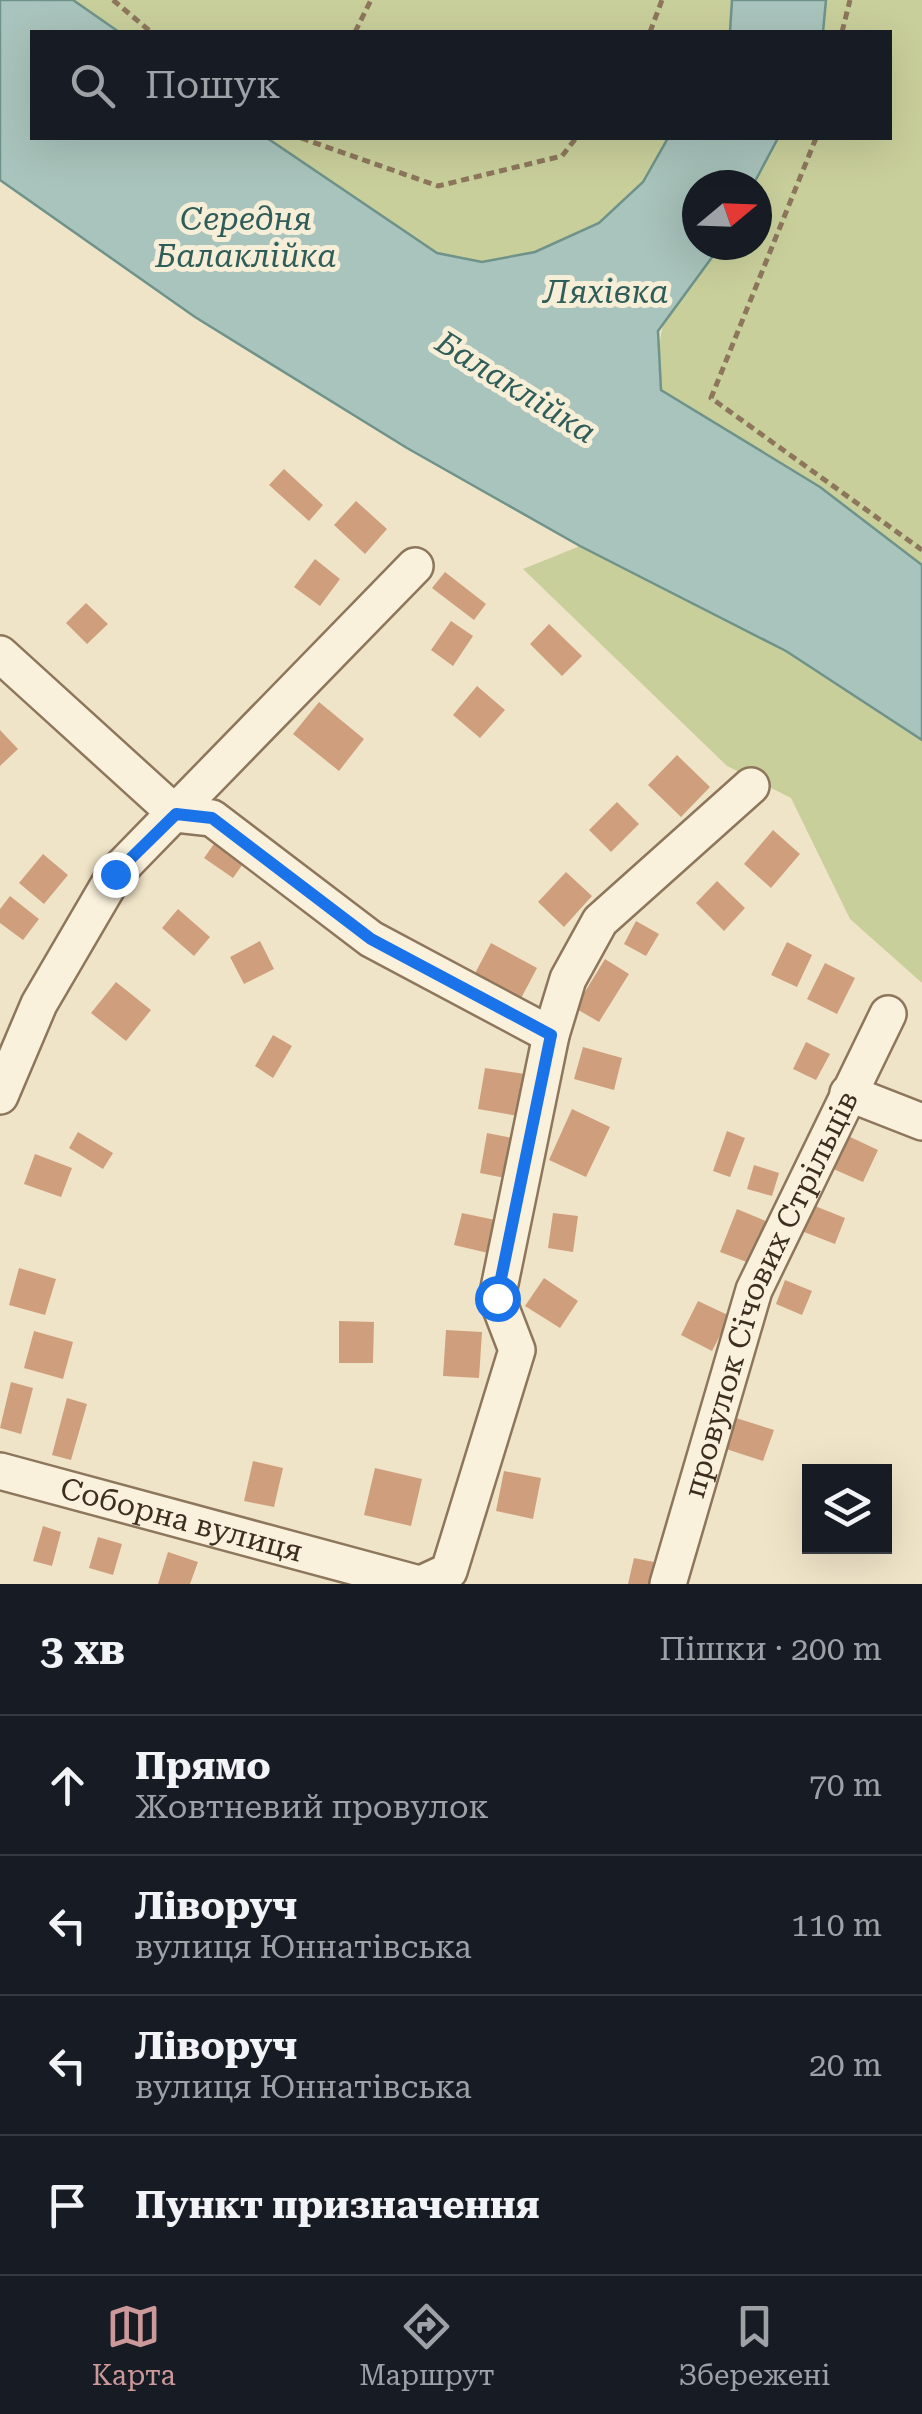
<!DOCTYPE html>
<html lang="uk">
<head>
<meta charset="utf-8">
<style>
	:root { --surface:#171b24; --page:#20242c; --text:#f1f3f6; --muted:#9ea1a6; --line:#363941; --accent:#cc999b }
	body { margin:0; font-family:"Roboto Serif",serif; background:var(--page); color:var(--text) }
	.controls { position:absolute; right:30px; bottom:30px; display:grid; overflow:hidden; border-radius:0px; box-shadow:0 10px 40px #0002 }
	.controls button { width:90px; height:90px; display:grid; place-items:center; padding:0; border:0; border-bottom:2px solid var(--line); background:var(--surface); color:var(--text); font:50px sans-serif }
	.compass { position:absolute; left:682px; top:170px; width:90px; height:90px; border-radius:50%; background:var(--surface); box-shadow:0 10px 40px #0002; rotate:71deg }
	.stop { position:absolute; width:30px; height:30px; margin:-22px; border:8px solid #1a73e8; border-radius:50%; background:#fff }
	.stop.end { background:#1a73e8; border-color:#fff; box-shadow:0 2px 10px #0008 }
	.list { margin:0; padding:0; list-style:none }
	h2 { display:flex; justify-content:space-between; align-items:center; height:130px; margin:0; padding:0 40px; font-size:42px }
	h2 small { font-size:32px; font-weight:400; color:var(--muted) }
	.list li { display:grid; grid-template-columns:65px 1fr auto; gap:30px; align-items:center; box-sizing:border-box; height:140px; padding:0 40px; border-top:2px solid var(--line) }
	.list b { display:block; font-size:38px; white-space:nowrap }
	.list p { margin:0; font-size:32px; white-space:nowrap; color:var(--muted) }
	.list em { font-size:32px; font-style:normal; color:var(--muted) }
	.icon { flex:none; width:55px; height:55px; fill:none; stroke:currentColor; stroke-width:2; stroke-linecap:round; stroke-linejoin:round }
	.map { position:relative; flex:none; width:922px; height:1584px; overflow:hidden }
	.search { position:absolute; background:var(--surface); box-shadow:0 10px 40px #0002; left:30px; right:30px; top:30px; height:110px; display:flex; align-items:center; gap:25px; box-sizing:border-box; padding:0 35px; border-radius:0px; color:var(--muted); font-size:38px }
	.sheet { height:690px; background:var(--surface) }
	nav { display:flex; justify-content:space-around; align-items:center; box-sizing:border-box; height:140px; border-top:2px solid var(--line); background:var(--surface); font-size:28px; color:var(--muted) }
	nav a { display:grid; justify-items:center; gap:5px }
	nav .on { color:var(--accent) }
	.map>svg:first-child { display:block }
</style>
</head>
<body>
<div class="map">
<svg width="922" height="1584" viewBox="0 0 922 1584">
	<rect width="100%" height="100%" fill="#f0e4c8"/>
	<!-- green -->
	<path fill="#c9cf9b" d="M 73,0 L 732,0 L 730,32 L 119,32 Z
		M 826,0 L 922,0 L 922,565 L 820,487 L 662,390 C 651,310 674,304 721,245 L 757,245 L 757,185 L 753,185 L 778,138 L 890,138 L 890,32 L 823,32 Z
		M 267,138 L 668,138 L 643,182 L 599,223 L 535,252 L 482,262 L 437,253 Z
		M 580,546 L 786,651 L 922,741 L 922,983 L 850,919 L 791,798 L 727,766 L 523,569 Z"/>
	<!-- water -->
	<path fill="#a9c4bc" stroke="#6f938a" stroke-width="2.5" d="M 0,0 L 73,0 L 119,32 L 32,32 L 32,138 L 267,138 L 437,253 L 482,262 L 535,252 L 599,223 L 643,182 L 668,138 L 778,138 L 753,185 L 697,185 L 697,245 L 721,245 L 658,331 L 661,390 L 820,487 L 922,565 L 922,740 L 786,651 L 580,546 L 407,448 L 195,317 L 0,180 Z
		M 732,0 L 826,0 L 823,32 L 730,32 Z"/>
	<!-- building -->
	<path fill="#cf9f7d" d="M 284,469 L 323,505 L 309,521 L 269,485 Z
		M 356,501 L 387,529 L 365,554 L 334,525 Z
		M 315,559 L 340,579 L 320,606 L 294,587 Z
		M 445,572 L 486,604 L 474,620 L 432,588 Z
		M 86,603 L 108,624 L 87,644 L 66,623 Z
		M 451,621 L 473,636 L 453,666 L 431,650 Z
		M 549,624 L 582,656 L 562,676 L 530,644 Z
		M 477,686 L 505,710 L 480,738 L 453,715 Z
		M 319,702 L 364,739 L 339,771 L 293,734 Z
		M 0,730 L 18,749 L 0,766 Z
		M 677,755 L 710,787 L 681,817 L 648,785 Z
		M 617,802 L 639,824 L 611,852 L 589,830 Z
		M 773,830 L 800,854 L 771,888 L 744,864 Z
		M 216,841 L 245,861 L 233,878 L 204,858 Z
		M 43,854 L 68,875 L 44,904 L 19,883 Z
		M 566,872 L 592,896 L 564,927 L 538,902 Z
		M 717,881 L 745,908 L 724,931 L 696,903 Z
		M 10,896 L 39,919 L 23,940 L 0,923 L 0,909 Z
		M 178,909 L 210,937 L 194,956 L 162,928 Z
		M 636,921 L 659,934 L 646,956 L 624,944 Z
		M 260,941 L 274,969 L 244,984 L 230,957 Z
		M 787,942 L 812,955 L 797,987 L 771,975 Z
		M 491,943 L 537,968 L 518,1004 L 472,979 Z
		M 605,959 L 629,974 L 599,1022 L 575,1008 Z
		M 825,963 L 855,978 L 837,1014 L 807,999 Z
		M 116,982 L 151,1010 L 126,1041 L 91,1013 Z
		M 273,1035 L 292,1046 L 273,1078 L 255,1066 Z
		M 806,1042 L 830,1054 L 816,1080 L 793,1069 Z
		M 583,1047 L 622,1058 L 614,1090 L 574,1079 Z
		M 485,1068 L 525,1074 L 518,1116 L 478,1109 Z
		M 572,1109 L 610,1127 L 586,1177 L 549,1160 Z
		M 727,1131 L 745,1138 L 730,1177 L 713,1171 Z
		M 78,1132 L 113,1153 L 103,1169 L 69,1148 Z
		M 487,1133 L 512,1138 L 505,1178 L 480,1173 Z
		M 846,1135 L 878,1150 L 863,1182 L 831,1168 Z
		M 35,1154 L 72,1168 L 61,1197 L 24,1184 Z
		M 754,1165 L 779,1173 L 772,1196 L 747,1189 Z
		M 810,1204 L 845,1218 L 835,1244 L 799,1230 Z
		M 737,1209 L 768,1222 L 752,1264 L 720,1252 Z
		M 462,1213 L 495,1220 L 488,1253 L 454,1245 Z
		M 553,1213 L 578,1216 L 573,1252 L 548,1248 Z
		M 19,1268 L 56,1279 L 45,1315 L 9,1305 Z
		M 544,1278 L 578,1301 L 560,1328 L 525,1306 Z
		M 785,1280 L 812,1291 L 802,1315 L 776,1304 Z
		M 698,1301 L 730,1316 L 712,1351 L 681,1335 Z
		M 339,1321 L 374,1322 L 373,1363 L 339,1363 Z
		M 446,1330 L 482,1332 L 479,1378 L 443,1376 Z
		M 34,1331 L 73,1342 L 63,1379 L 24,1368 Z
		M 11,1382 L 33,1388 L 21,1434 L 0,1428 Z
		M 67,1398 L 87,1404 L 71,1460 L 52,1455 Z
		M 736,1418 L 774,1430 L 763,1461 L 726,1449 Z
		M 253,1461 L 283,1468 L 274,1507 L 244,1501 Z
		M 375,1468 L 422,1479 L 411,1526 L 364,1515 Z
		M 504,1471 L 541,1478 L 533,1519 L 496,1511 Z
		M 43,1526 L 61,1532 L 52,1566 L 33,1561 Z
		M 98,1537 L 122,1544 L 113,1575 L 89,1568 Z
		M 168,1552 L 198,1562 L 190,1584 L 158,1584 Z
		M 634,1558 L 654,1562 L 649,1584 L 628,1584 Z"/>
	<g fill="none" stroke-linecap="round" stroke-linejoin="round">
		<!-- minor casing -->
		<g stroke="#8d765c" stroke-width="40">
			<g id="minor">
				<path d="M 0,654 L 176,814"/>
				<path d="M 176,814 L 212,818 L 371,939 L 551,1035"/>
				<path d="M 848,1093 L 922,1122"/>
				<path d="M 0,1096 L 39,1004 L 115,874 L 415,566"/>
				<path id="s1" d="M 0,1471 L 419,1584"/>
				<path d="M 421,1584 L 449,1571 L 517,1350 L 497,1298 L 551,1035 L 568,979 L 600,921 L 751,786"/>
				<path id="s2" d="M 668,1584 L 754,1290 L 888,1014"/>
			</g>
		</g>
		<!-- path -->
		<path stroke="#8d765c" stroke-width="5" stroke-dasharray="8 5" stroke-linecap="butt" d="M 113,0 L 151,32
			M 355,32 L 371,0
			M 650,32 L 662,0
			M 842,32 L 850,0
			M 301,138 L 438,186 L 562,156 L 576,138
			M 816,138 L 711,398 L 922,550"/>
		<!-- minor -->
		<use href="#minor" stroke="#faf1dc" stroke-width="35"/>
	</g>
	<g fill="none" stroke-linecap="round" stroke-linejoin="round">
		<!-- route -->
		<path stroke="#1a73e8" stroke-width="12" d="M 115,874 L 176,814 L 212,818 L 371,939 L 551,1035 L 497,1298"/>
	</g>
	<g text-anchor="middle" stroke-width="10" stroke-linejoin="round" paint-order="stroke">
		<!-- street labels -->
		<g font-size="30" fill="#3d2e20" stroke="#f7eed8">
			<text dy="10" stroke="none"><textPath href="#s2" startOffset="308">провулок Січових Стрільців</textPath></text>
			<text dy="10" stroke="none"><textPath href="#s1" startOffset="188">Соборна вулиця</textPath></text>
		</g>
		<!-- water labels -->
		<g font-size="32" font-style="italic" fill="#2f5d5a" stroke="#f7eed8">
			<text x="246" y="230">Середня<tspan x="246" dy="37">Балаклійка</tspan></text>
			<text x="606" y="303">Ляхівка</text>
			<text transform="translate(516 387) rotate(32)" y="11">Балаклійка</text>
		</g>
	</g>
</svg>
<div class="controls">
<button><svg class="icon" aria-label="layers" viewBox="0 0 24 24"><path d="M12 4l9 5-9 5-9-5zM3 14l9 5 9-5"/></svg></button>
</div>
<svg class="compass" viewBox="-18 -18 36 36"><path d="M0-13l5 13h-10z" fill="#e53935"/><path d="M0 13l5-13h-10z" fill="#9ea1a6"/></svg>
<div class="stop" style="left:497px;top:1298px"></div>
<div class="stop end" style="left:115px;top:874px"></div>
<div class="search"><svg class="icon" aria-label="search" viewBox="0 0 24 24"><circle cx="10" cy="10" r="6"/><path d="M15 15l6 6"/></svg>Пошук</div>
</div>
<section class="sheet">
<h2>3 хв<small>Пішки · 200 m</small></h2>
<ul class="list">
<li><svg class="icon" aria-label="ahead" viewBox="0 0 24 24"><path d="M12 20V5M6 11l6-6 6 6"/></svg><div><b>Прямо</b><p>Жовтневий провулок</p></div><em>70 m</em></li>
<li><svg class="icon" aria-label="left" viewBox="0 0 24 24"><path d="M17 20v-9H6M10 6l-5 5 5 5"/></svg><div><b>Ліворуч</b><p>вулиця Юннатівська</p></div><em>110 m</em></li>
<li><svg class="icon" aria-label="left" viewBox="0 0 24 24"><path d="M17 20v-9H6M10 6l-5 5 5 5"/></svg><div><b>Ліворуч</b><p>вулиця Юннатівська</p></div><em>20 m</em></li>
<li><svg class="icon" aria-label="arrive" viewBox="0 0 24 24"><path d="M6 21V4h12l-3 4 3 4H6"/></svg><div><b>Пункт призначення</b></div></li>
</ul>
</section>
<nav>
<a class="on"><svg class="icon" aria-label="map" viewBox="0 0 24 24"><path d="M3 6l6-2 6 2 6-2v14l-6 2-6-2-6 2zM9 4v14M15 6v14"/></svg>Карта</a>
<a><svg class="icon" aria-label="directions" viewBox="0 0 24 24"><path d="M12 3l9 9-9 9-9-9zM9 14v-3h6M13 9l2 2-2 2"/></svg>Маршрут</a>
<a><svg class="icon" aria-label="saved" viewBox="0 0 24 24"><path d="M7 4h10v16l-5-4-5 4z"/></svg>Збережені</a>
</nav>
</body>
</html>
